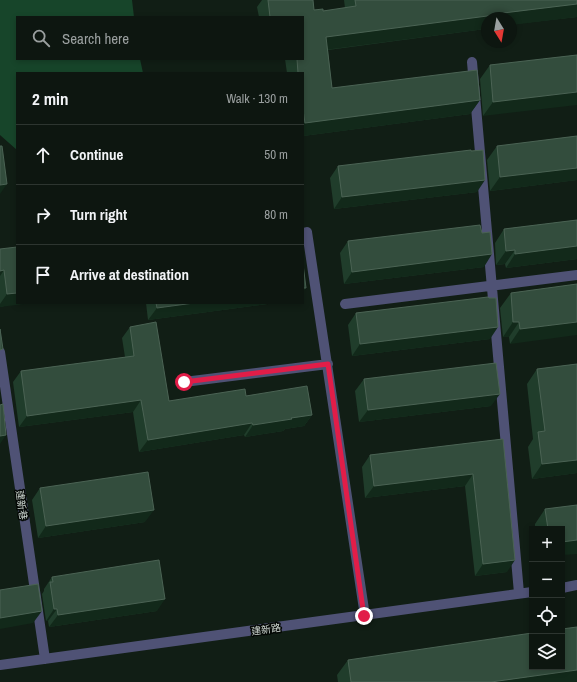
<!DOCTYPE html>
<html lang="en">
<head>
<meta charset="utf-8">
<style>
	:root { --surface:#0d1610; --page:#1b231e; --text:#f1f3f6; --muted:#9a9f9f; --line:#2d3530 }
	body { margin:0; font-family:"Archivo Narrow","Noto Sans SC",sans-serif; background:var(--page); color:var(--text) }
	.controls { position:absolute; right:12px; bottom:12px; display:grid; overflow:hidden; border-radius:0px; box-shadow:0 2px 6px #0003 }
	.controls button { width:36px; height:36px; display:grid; place-items:center; padding:0; border:0; border-bottom:1px solid var(--line); background:var(--surface); color:var(--text); font:20px sans-serif }
	.compass { position:absolute; left:481px; top:12px; width:36px; height:36px; border-radius:50%; background:var(--surface); box-shadow:0 2px 6px #0003; rotate:169deg }
	.stop { position:absolute; width:12px; height:12px; margin:-9px; border:3px solid #e11d48; border-radius:50%; background:#fff }
	.stop.end { background:#e11d48; border-color:#fff; box-shadow:0 1px 4px #0008 }
	.list { margin:0; padding:0; list-style:none }
	h2 { display:flex; justify-content:space-between; align-items:center; height:52px; margin:0; padding:0 16px; font-size:17px }
	h2 small { font-size:13px; font-weight:400; color:var(--muted) }
	.list li { display:grid; grid-template-columns:26px 1fr auto; gap:12px; align-items:center; box-sizing:border-box; height:60px; padding:0 16px; border-top:1px solid var(--line) }
	.list b { display:block; font-size:15px; white-space:nowrap }
	.list em { font-size:13px; font-style:normal; color:var(--muted) }
	.icon { flex:none; width:22px; height:22px; fill:none; stroke:currentColor; stroke-width:2; stroke-linecap:round; stroke-linejoin:round }
	.map { position:relative; flex:none; width:577px; height:682px; overflow:hidden }
	.search { position:absolute; background:var(--surface); box-shadow:0 2px 6px #0003; left:16px; top:16px; width:288px; height:44px; display:flex; align-items:center; gap:10px; box-sizing:border-box; padding:0 14px; border-radius:0px; color:var(--muted); font-size:15px }
	.panel { position:absolute; background:var(--surface); box-shadow:0 2px 6px #0003; left:16px; top:72px; width:288px; height:232px; border-radius:0px }
	.map>svg:first-child { display:block }
</style>
</head>
<body>
<div class="map">
<svg width="577" height="682" viewBox="0 0 577 682">
	<rect width="100%" height="100%" fill="#111e15"/>
	<!-- pitch -->
	<path fill="#17452a" d="M 0,0 L 132,0 L 134,17 L 17,17 L 17,59 L 140,59 L 143,73 L 17,73 L 17,150 L 0,135 Z"/>
	<g fill="none" stroke-linecap="round" stroke-linejoin="round">
		<!-- minor -->
		<path stroke="#4f5275" stroke-width="10" d="M 472,62 L 519,593
			M 303,233 L 307,232 L 365,616
			M 345,304 L 577,275
			M 0,352 L 45,659
			M 184,382 L 328,364
			M 562,588 L 577,585
			M 0,665 L 532,592"/>
	</g>
	<!-- wall -->
	<path fill="#203d2b" d="M 262,0 L 313,0 L 314,10 L 323,11 L 345,8 L 344,0 L 577,0 L 577,17 L 487,27 L 485,29 L 328,50 L 332,88 L 480,100 L 470,114 L 303,136 L 303,73 L 287,73 L 285,59 L 303,59 L 303,17 L 259,17 L 257,7 Z
		M 577,55 L 483,116 L 480,79 L 490,65 Z
		M 577,136 L 577,180 L 490,191 L 487,160 L 497,146 Z
		M 338,166 L 477,192 L 334,209 L 330,178 Z
		M 577,220 L 577,259 L 506,268 L 505,264 L 496,265 L 495,243 L 504,229 Z
		M 482,233 L 484,267 L 344,284 L 340,253 L 348,241 Z
		M 0,249 L 17,303 L 0,307 Z
		M 577,284 L 510,344 L 509,337 L 503,337 L 500,308 L 511,293 Z
		M 489,298 L 490,339 L 352,356 L 348,325 L 356,313 Z
		M 146,303 L 275,303 L 148,320 Z
		M 130,327 L 169,401 L 246,396 L 312,415 L 304,426 L 285,429 L 283,431 L 245,437 L 244,435 L 139,452 L 133,412 L 19,427 L 13,382 L 21,371 L 125,357 L 122,338 Z
		M 577,364 L 577,473 L 532,479 L 528,447 L 533,439 L 527,384 L 537,369 Z
		M 364,379 L 491,406 L 359,422 L 355,391 Z
		M 503,439 L 507,572 L 475,576 L 465,486 L 365,498 L 362,467 L 370,455 Z
		M 40,488 L 145,522 L 38,538 L 32,500 Z
		M 545,509 L 562,529 L 535,529 L 535,524 Z
		M 52,577 L 157,611 L 49,627 L 48,621 L 46,621 L 42,594 L 44,591 L 44,589 Z
		M 348,660 L 577,682 L 338,682 L 337,675 Z"/>
	<!-- shaded-wall -->
	<path fill="#12291a" d="M 577,4 L 577,17 L 511,25 L 511,18 L 487,18 L 487,27 L 485,29 L 317,51 L 326,37 L 495,14 Z
		M 577,92 L 577,105 L 483,116 L 493,102 Z
		M 480,100 L 470,114 L 303,136 L 303,125 L 305,123 Z
		M 577,168 L 577,180 L 490,191 L 500,177 Z
		M 485,180 L 477,192 L 334,209 L 342,197 Z
		M 7,184 L 0,194 L 0,185 Z
		M 577,246 L 577,259 L 506,268 L 515,254 Z
		M 515,250 L 505,264 L 496,265 L 506,251 Z
		M 492,254 L 484,267 L 344,284 L 352,272 Z
		M 4,270 L 0,276 L 0,271 Z
		M 303,288 L 306,288 L 303,292 Z
		M 17,293 L 17,303 L 32,303 L 0,307 L 0,304 L 7,294 Z
		M 194,303 L 275,303 L 148,320 L 157,308 Z
		M 513,322 L 519,322 L 509,337 L 503,337 Z
		M 577,322 L 577,335 L 510,344 L 520,329 Z
		M 498,327 L 490,339 L 352,356 L 360,344 Z
		M 500,394 L 491,406 L 359,422 L 368,410 Z
		M 141,400 L 133,412 L 19,427 L 27,416 Z
		M 312,415 L 304,426 L 285,429 L 283,431 L 245,437 L 253,425 Z
		M 252,423 L 244,435 L 139,452 L 148,440 Z
		M 6,435 L 0,444 L 0,436 Z
		M 577,460 L 577,473 L 532,479 L 542,464 Z
		M 473,474 L 465,486 L 365,498 L 374,486 Z
		M 154,510 L 145,522 L 38,538 L 46,526 Z
		M 577,540 L 577,554 L 562,555 L 562,542 Z
		M 515,560 L 507,572 L 475,576 L 483,564 Z
		M 165,599 L 157,611 L 49,627 L 58,615 Z
		M 54,609 L 57,609 L 48,621 L 46,621 Z
		M 42,611 L 33,623 L 0,629 L 0,618 Z
		M 577,670 L 577,682 L 491,682 Z"/>
	<!-- building -->
	<path fill="#334d3d" stroke="#4b6354" d="M 268,0 L 313,0 L 314,10 L 323,9 L 323,11 L 356,6 L 355,0 L 577,0 L 577,4 L 495,14 L 495,15 L 326,37 L 332,88 L 477,70 L 480,100 L 305,123 L 303,110 L 303,73 L 298,73 L 297,59 L 303,59 L 303,17 L 270,17 Z
		M 577,55 L 577,92 L 493,102 L 490,65 Z
		M 577,136 L 577,168 L 500,177 L 497,146 Z
		M 0,146 L 2,146 L 7,184 L 0,185 Z
		M 471,150 L 471,151 L 483,150 L 485,180 L 342,197 L 338,166 Z
		M 577,220 L 577,246 L 515,254 L 515,250 L 506,251 L 504,229 Z
		M 480,225 L 482,233 L 490,232 L 492,254 L 352,272 L 348,241 Z
		M 17,247 L 17,293 L 7,294 L 4,270 L 0,271 L 0,249 Z
		M 303,264 L 306,288 L 303,288 Z
		M 577,284 L 577,322 L 520,329 L 519,322 L 513,322 L 511,293 Z
		M 488,297 L 489,298 L 496,298 L 498,327 L 360,344 L 356,313 Z
		M 156,303 L 194,303 L 157,308 Z
		M 156,322 L 169,401 L 245,389 L 246,396 L 307,386 L 312,415 L 291,418 L 292,419 L 253,425 L 252,423 L 148,440 L 141,400 L 27,416 L 21,371 L 134,356 L 130,327 Z
		M 0,329 L 3,349 L 0,350 Z
		M 496,363 L 500,394 L 368,410 L 364,379 Z
		M 577,364 L 577,460 L 542,464 L 538,432 L 545,431 L 537,369 Z
		M 3,404 L 6,435 L 0,436 L 0,405 Z
		M 503,439 L 515,560 L 483,564 L 473,474 L 374,486 L 370,455 Z
		M 148,472 L 154,510 L 46,526 L 40,488 Z
		M 577,505 L 577,540 L 562,542 L 562,529 L 548,529 L 545,509 Z
		M 159,560 L 165,599 L 58,615 L 57,609 L 54,609 L 50,582 L 53,582 L 52,577 Z
		M 38,584 L 42,611 L 0,618 L 0,590 Z
		M 577,627 L 577,670 L 491,682 L 351,682 L 348,660 L 532,633 L 532,667 L 562,667 L 562,629 Z"/>
	<g fill="none" stroke-linecap="round" stroke-linejoin="round">
		<!-- route -->
		<path stroke="#e11d48" stroke-width="5" d="M 184,382 L 328,364 L 364,616"/>
	</g>
	<g text-anchor="middle" stroke-width="3" stroke-linejoin="round" paint-order="stroke">
		<!-- street labels -->
		<g font-size="10" fill="#cfd8d2" stroke="#030704">
			<text transform="translate(22 505) rotate(82)" y="4">建新巷</text>
			<text transform="translate(266 629) rotate(-8)" y="4">建新路</text>
		</g>
	</g>
</svg>
<div class="controls">
<button>+</button>
<button>−</button>
<button><svg class="icon" aria-label="locate" viewBox="0 0 24 24"><circle cx="12" cy="12" r="6"/><path d="M12 2v4M12 18v4M2 12h4M18 12h4"/></svg></button>
<button><svg class="icon" aria-label="layers" viewBox="0 0 24 24"><path d="M12 4l9 5-9 5-9-5zM3 14l9 5 9-5"/></svg></button>
</div>
<svg class="compass" viewBox="-18 -18 36 36"><path d="M0-13l5 13h-10z" fill="#e53935"/><path d="M0 13l5-13h-10z" fill="#9a9f9f"/></svg>
<div class="stop" style="left:184px;top:382px"></div>
<div class="stop end" style="left:364px;top:616px"></div>
<div class="search"><svg class="icon" aria-label="search" viewBox="0 0 24 24"><circle cx="10" cy="10" r="6"/><path d="M15 15l6 6"/></svg>Search here</div>
<section class="panel">
<h2>2 min<small>Walk · 130 m</small></h2>
<ul class="list">
<li><svg class="icon" aria-label="ahead" viewBox="0 0 24 24"><path d="M12 20V5M6 11l6-6 6 6"/></svg><div><b>Continue</b></div><em>50 m</em></li>
<li><svg class="icon" aria-label="right" viewBox="0 0 24 24"><path d="M7 20v-9h11M14 6l5 5-5 5"/></svg><div><b>Turn right</b></div><em>80 m</em></li>
<li><svg class="icon" aria-label="arrive" viewBox="0 0 24 24"><path d="M6 21V4h12l-3 4 3 4H6"/></svg><div><b>Arrive at destination</b></div></li>
</ul>
</section>
</div>
</body>
</html>
